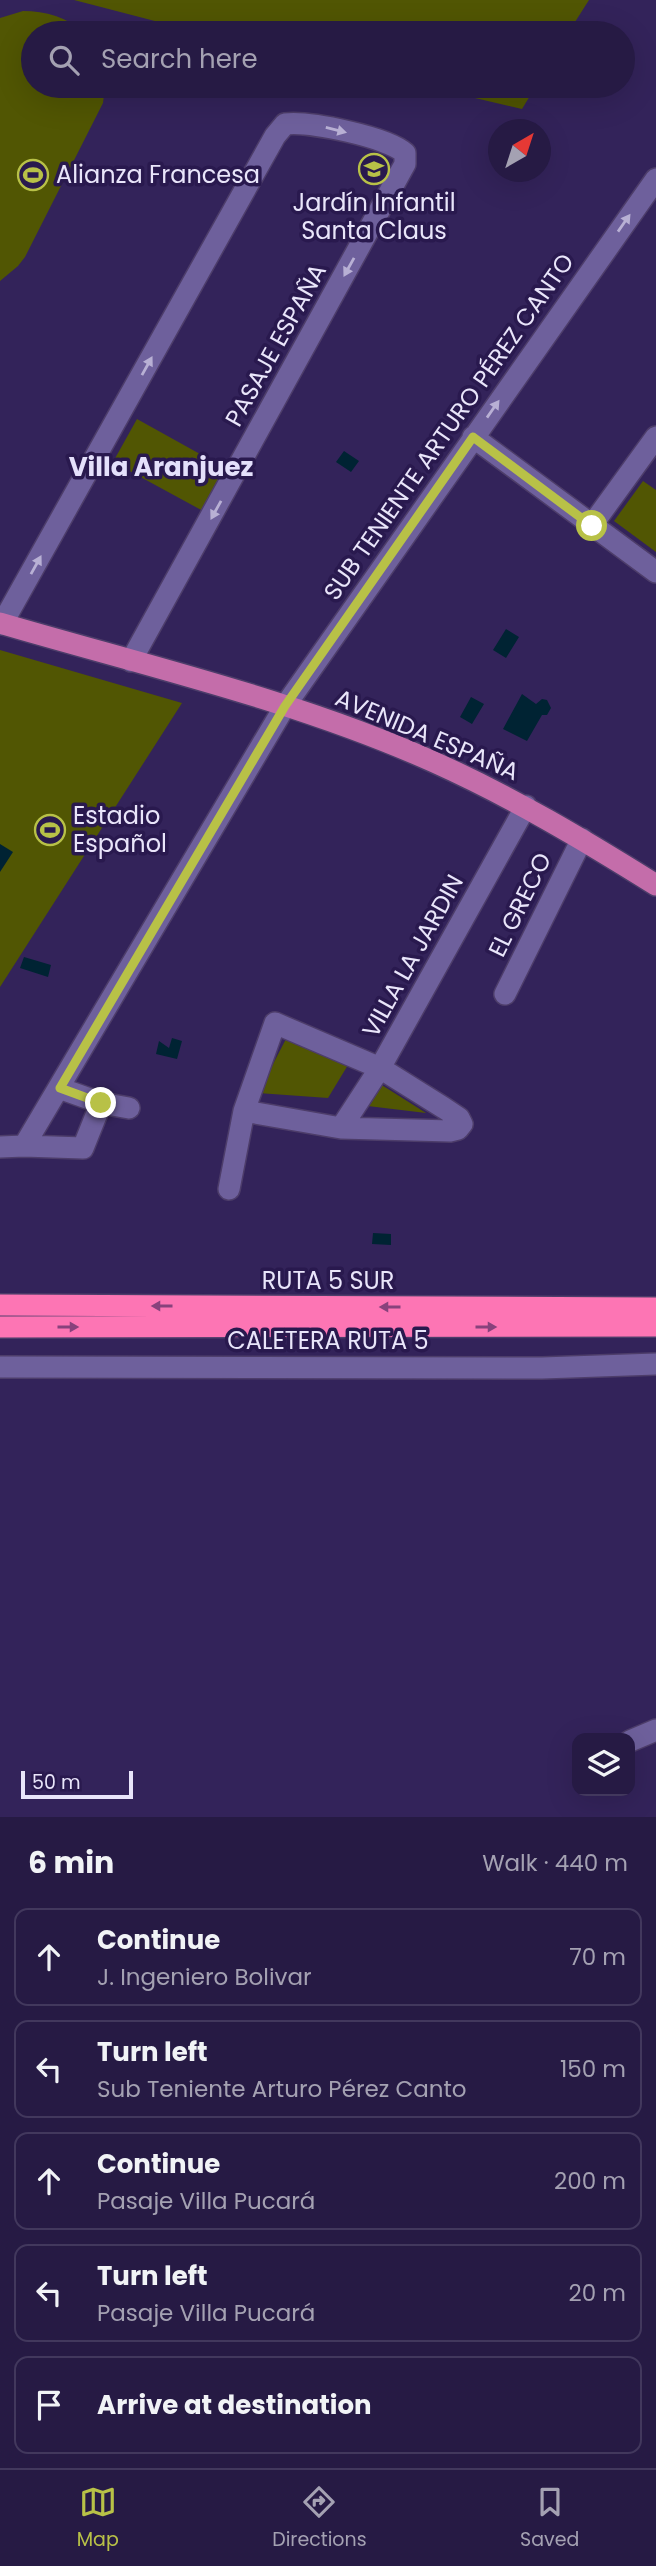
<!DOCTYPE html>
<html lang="en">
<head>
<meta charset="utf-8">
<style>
	:root { --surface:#261a44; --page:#2e234b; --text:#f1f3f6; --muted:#a4a1b2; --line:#42385d; --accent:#b8c147 }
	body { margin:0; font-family:Poppins,sans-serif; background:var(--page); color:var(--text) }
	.controls { position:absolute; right:21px; bottom:21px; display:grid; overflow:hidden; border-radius:14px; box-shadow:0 7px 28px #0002 }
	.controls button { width:63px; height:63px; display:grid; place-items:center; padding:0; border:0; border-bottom:2px solid var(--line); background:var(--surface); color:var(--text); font:35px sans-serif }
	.compass { position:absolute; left:488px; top:119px; width:63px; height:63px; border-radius:50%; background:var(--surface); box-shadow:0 7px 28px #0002; rotate:39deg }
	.scale { position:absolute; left:21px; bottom:18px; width:112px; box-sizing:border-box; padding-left:7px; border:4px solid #e9e5fa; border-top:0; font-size:19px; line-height:24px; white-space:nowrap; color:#e9e5fa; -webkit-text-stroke:5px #29194e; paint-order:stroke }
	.stop { position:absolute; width:21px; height:21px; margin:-16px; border:5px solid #b8c147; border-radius:50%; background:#fff }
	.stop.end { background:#b8c147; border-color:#fff; box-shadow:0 2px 7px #0008 }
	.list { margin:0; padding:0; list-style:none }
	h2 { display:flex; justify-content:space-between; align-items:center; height:91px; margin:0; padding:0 28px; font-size:30px }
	h2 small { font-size:23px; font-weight:400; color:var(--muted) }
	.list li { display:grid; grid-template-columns:46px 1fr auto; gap:21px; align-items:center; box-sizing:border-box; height:98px; margin:0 14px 14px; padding:0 14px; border:2px solid var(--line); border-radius:14px }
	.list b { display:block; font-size:26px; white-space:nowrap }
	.list p { margin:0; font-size:23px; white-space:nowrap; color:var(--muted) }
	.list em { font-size:23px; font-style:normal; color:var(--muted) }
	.icon { flex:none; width:38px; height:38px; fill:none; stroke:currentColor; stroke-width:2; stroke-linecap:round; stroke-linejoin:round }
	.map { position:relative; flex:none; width:656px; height:1817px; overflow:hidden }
	.search { position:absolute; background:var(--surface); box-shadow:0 7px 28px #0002; left:21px; right:21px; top:21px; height:77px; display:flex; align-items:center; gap:18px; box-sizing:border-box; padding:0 24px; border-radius:38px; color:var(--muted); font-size:26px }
	.sheet { height:651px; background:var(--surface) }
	nav { display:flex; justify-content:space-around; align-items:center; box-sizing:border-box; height:98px; border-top:2px solid var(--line); background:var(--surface); font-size:19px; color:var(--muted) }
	nav a { display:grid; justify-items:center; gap:4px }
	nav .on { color:var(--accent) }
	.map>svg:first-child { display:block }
</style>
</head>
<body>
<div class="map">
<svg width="656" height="1817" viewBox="0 0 656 1817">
	<rect width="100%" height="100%" fill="#33235a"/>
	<!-- green -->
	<path fill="#515603" d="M 74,0 L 589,0 L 568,33 L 201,33 Z
		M 23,11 C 46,11 67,17 84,33 L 33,33 L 33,86 L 105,86 L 103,103 L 25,257 L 18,266 L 0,281 L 0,18 Z
		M 424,86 L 536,86 L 522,109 Z
		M 137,419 L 227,469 L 203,511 L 113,462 Z
		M 643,481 L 656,490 L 656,552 L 614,521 Z
		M 0,650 L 182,703 L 0,987 Z
		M 287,1037 L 348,1065 L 328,1098 L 258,1093 Z
		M 369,1077 L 426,1113 L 351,1104 Z"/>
	<!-- water -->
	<path fill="#002333" d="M 344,451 L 359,461 L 351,472 L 336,462 Z
		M 506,629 L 519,637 L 506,658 L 493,650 Z
		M 522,694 L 536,704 L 542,699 L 547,700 L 551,708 L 547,715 L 542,715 L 527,741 L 503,729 Z
		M 471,697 L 484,704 L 472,724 L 460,717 Z
		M 0,844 L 13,852 L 0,872 Z
		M 24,957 L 51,965 L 48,977 L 20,968 Z
		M 172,1038 L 182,1041 L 177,1059 L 156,1054 L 159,1041 L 169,1048 Z
		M 373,1233 L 391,1234 L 391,1245 L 372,1244 Z"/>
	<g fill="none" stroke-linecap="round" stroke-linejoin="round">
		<!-- minor casing -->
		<g stroke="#4d3d6a" stroke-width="24">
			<path id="minor" d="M 473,437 L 656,572
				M 592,525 L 656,437
				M 2,624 L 275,136 L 285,124 C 310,121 387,137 405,153 L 405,164 L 131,661
				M 505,994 L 582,839
				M 59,1088 L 101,1103 L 83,1148 L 24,1146 L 285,706 L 656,179
				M 101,1103 L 129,1108
				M 341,1128 L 380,1068 L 526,806
				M 0,1147 L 24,1146
				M 229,1189 L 244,1111 L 275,1023 L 380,1068 L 444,1108 L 459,1118 L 462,1124 L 458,1129 L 450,1131 L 341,1128 L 244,1111
				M 0,1367 L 542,1368 L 656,1364
				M 630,1741 L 656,1730"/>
		</g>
		<!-- major casing -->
		<g stroke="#4d3d6a" stroke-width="24">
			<path id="major" d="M 0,623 C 143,665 299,701 434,762 C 512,797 584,840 656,885"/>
		</g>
		<!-- highway casing -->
		<g stroke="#4d3d6a" stroke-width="24">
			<path id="highway" d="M 0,1305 L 656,1308
				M 0,1327 L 656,1326"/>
		</g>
		<!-- minor -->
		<use href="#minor" stroke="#6e609c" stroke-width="21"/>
		<!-- major -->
		<use href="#major" stroke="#c46daa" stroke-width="21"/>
		<!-- highway -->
		<use href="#highway" stroke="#fd75b4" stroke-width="21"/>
	</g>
	<!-- one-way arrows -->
	<defs><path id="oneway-solid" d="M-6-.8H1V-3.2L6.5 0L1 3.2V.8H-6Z" transform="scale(1.75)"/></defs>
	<g fill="#b8b0d4">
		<use href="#oneway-solid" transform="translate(336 130) rotate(14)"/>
		<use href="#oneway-solid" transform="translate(624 223) rotate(-55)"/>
		<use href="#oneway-solid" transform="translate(349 267) rotate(119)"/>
		<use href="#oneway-solid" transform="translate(147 366) rotate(-61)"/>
		<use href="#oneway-solid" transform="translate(493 409) rotate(-55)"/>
		<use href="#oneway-solid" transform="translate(216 510) rotate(119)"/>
		<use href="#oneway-solid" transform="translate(36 565) rotate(-61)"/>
	</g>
	<g fill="#88427c">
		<use href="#oneway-solid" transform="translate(162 1306) rotate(-180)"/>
		<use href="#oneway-solid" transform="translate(390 1307) rotate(-180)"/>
		<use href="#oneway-solid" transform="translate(68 1327)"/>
		<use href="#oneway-solid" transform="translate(486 1327)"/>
	</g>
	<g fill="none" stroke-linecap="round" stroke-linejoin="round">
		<!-- route -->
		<path stroke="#b8c147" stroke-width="9" d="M 101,1103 L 60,1088 L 285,706 L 473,437 L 592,526"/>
	</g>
	<!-- icons -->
	<defs>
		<g id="school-ring" transform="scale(1.575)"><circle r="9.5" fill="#29194e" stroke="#b8c147" stroke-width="1.5"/><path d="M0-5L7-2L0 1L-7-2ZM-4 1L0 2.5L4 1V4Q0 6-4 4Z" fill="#b8c147"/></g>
		<g id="stadium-ring" transform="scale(1.575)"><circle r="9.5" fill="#29194e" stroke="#b8c147" stroke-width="1.5"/><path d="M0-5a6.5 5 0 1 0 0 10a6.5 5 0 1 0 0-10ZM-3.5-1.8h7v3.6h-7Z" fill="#b8c147"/></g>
	</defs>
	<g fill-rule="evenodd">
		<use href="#school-ring" x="374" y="169"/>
		<use href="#stadium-ring" x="33" y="175"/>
		<use href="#stadium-ring" x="50" y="830"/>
	</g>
	<g text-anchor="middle" stroke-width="7" stroke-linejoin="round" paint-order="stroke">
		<!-- poi labels -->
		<g font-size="24" fill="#e9e5fa" stroke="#29194e" text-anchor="start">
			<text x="56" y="183">Alianza Francesa</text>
			<text x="374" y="211" text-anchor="middle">Jardín Infantil<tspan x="374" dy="28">Santa Claus</tspan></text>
			<text x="73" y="824">Estadio<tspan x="73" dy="28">Español</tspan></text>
		</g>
		<!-- street labels -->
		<g font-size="24" fill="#e9e5fa" stroke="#29194e">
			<text transform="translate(276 345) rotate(-61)" y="8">PASAJE ESPAÑA</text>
			<text transform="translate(449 427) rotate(-55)" y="8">SUB TENIENTE ARTURO PÉREZ CANTO</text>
			<text transform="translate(427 735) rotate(23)" y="8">AVENIDA ESPAÑA</text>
			<text transform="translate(520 905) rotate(-64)" y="8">EL GRECO</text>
			<text transform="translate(413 956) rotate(-61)" y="8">VILLA LA JARDIN</text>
			<text x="328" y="1289">RUTA 5 SUR</text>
			<text x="328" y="1349">CALETERA RUTA 5</text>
		</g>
		<!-- neighbourhood labels -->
		<g font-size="26" font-weight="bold" fill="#e4e0fb" stroke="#29194e">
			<text x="161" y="476">Villa Aranjuez</text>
		</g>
	</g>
</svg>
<div class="controls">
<button><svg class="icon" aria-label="layers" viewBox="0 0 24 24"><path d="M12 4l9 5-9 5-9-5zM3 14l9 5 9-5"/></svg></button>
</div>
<svg class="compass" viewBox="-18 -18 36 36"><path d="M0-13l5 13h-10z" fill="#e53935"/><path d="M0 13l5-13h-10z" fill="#a4a1b2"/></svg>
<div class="scale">50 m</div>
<div class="stop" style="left:592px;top:526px"></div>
<div class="stop end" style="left:101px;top:1103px"></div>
<div class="search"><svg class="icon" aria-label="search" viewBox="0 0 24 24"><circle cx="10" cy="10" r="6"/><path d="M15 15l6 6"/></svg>Search here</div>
</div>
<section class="sheet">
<h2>6 min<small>Walk · 440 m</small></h2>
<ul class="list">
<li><svg class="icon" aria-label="ahead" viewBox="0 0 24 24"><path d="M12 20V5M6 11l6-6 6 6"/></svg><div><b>Continue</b><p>J. Ingeniero Bolivar</p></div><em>70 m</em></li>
<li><svg class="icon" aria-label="left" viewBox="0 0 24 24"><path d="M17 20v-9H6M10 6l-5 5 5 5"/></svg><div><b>Turn left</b><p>Sub Teniente Arturo Pérez Canto</p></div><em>150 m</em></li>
<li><svg class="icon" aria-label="ahead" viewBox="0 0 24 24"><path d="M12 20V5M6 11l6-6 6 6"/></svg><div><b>Continue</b><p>Pasaje Villa Pucará</p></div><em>200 m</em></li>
<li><svg class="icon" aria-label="left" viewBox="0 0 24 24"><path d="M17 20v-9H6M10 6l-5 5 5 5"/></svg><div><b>Turn left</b><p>Pasaje Villa Pucará</p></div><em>20 m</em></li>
<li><svg class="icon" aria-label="arrive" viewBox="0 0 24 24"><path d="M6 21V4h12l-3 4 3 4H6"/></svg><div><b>Arrive at destination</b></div></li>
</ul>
</section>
<nav>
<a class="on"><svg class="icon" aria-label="map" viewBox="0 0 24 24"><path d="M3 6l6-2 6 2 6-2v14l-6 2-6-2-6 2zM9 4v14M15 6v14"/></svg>Map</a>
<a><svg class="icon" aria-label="directions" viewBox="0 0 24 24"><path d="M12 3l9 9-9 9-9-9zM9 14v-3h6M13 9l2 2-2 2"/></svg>Directions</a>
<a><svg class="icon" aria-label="saved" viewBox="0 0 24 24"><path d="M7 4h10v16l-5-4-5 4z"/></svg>Saved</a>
</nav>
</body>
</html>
